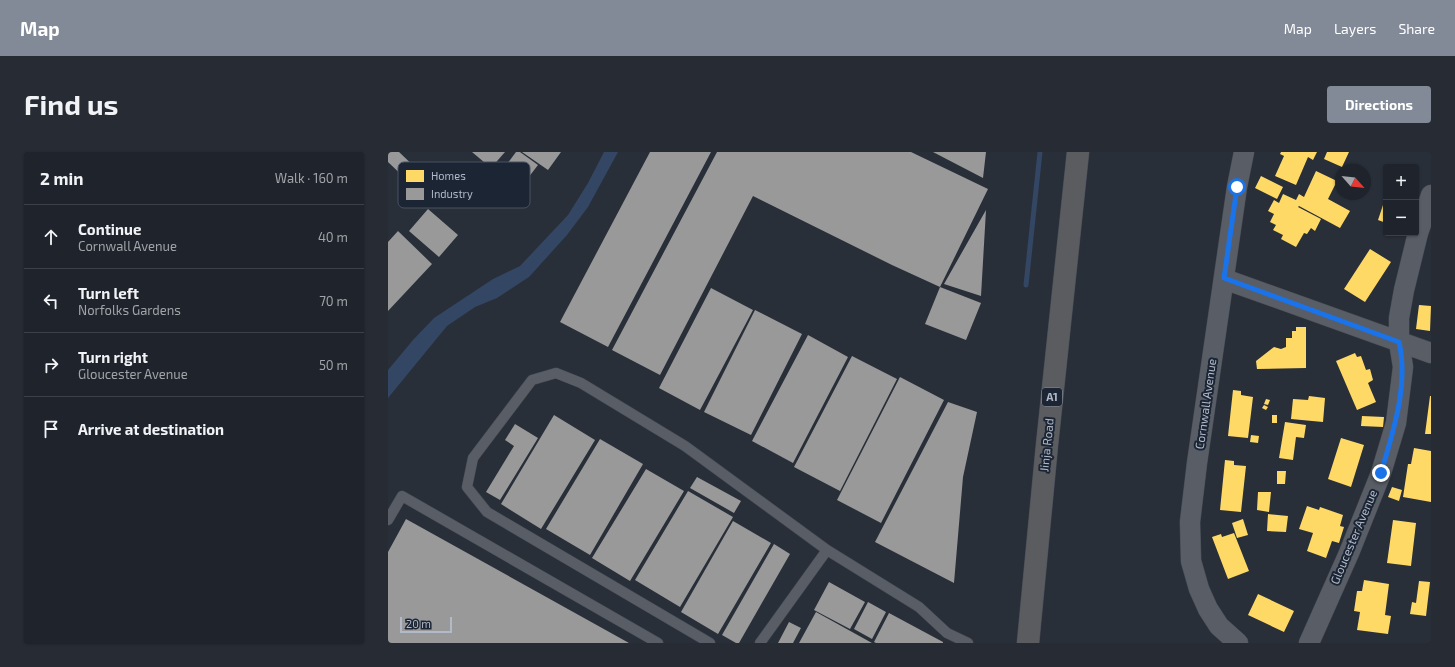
<!DOCTYPE html>
<html lang="en">
<head>
<meta charset="utf-8">
<style>
	:root { --surface:#1f232b; --page:#272b33; --text:#f1f3f6; --muted:#a1a4a9; --line:#3c4047; --accent:#828997 }
	body { margin:0; font-family:"Exo 2",sans-serif; background:var(--page); color:var(--text) }
	.controls { position:absolute; right:12px; top:12px; display:grid; overflow:hidden; border-radius:4px; box-shadow:0 1px 3px #0004 }
	.controls button { width:36px; height:36px; display:grid; place-items:center; padding:0; border:0; border-bottom:1px solid var(--line); background:var(--surface); color:var(--text); font:20px sans-serif }
	.compass { position:absolute; left:947px; top:12px; width:36px; height:36px; border-radius:50%; background:var(--surface); box-shadow:0 1px 3px #0004; rotate:117deg }
	.scale { position:absolute; left:12px; bottom:10px; width:52px; box-sizing:border-box; padding-left:4px; border:2px solid #b2baca; border-top:0; font-size:11px; line-height:14px; white-space:nowrap; color:#b2baca; -webkit-text-stroke:3px #1b2534; paint-order:stroke }
	.stop { position:absolute; width:12px; height:12px; margin:-9px; border:3px solid #1a73e8; border-radius:50%; background:#fff }
	.stop.end { background:#1a73e8; border-color:#fff; box-shadow:0 1px 4px #0008 }
	.list { margin:0; padding:0; list-style:none }
	h2 { display:flex; justify-content:space-between; align-items:center; height:52px; margin:0; padding:0 16px; font-size:17px }
	h2 small { font-size:13px; font-weight:400; color:var(--muted) }
	.list li { display:grid; grid-template-columns:26px 1fr auto; gap:12px; align-items:center; box-sizing:border-box; height:64px; padding:0 16px; border-top:1px solid var(--line) }
	.list b { display:block; font-size:15px; white-space:nowrap }
	.list p { margin:0; font-size:13px; white-space:nowrap; color:var(--muted) }
	.list em { font-size:13px; font-style:normal; color:var(--muted) }
	.icon { flex:none; width:22px; height:22px; fill:none; stroke:currentColor; stroke-width:2; stroke-linecap:round; stroke-linejoin:round }
	.map { position:relative; flex:none; width:1043px; height:491px; overflow:hidden; border-radius:4px }
	header { display:flex; align-items:center; gap:24px; box-sizing:border-box; height:56px; padding:0 20px; background:var(--accent); color:#fff }
	header strong { font-size:19px }
	nav { display:flex; gap:22px; margin-inline-start:auto; font-size:14px }
	.intro { display:flex; align-items:center; justify-content:space-between; box-sizing:border-box; height:96px; padding:0 24px }
	h1 { margin:0; font-size:28px }
	.button { padding:10px 18px; border-radius:4px; background:var(--accent); color:#fff; font-size:14px; font-weight:700 }
	main { display:flex; gap:24px; padding:0 24px }
	aside { flex:1; background:var(--surface); border-radius:4px; box-shadow:0 1px 3px #0004 }
	.map>svg:first-child { display:block }
</style>
</head>
<body>
<header>
<strong>Map</strong>
<nav><a>Map</a><a>Layers</a><a>Share</a></nav>
</header>
<div class="intro"><h1>Find us</h1><a class="button">Directions</a></div>
<main>
<aside>
<h2>2 min<small>Walk · 160 m</small></h2>
<ul class="list">
<li><svg class="icon" aria-label="ahead" viewBox="0 0 24 24"><path d="M12 20V5M6 11l6-6 6 6"/></svg><div><b>Continue</b><p>Cornwall Avenue</p></div><em>40 m</em></li>
<li><svg class="icon" aria-label="left" viewBox="0 0 24 24"><path d="M17 20v-9H6M10 6l-5 5 5 5"/></svg><div><b>Turn left</b><p>Norfolks Gardens</p></div><em>70 m</em></li>
<li><svg class="icon" aria-label="right" viewBox="0 0 24 24"><path d="M7 20v-9h11M14 6l5 5-5 5"/></svg><div><b>Turn right</b><p>Gloucester Avenue</p></div><em>50 m</em></li>
<li><svg class="icon" aria-label="arrive" viewBox="0 0 24 24"><path d="M6 21V4h12l-3 4 3 4H6"/></svg><div><b>Arrive at destination</b></div></li>
</ul>
</aside>
<div class="map">
<svg width="1043" height="491" viewBox="0 0 1043 491">
	<rect width="100%" height="100%" fill="#292f39"/>
	<!-- water -->
	<path fill="#334664" d="M 216,0 L 230,0 L 200,55 L 179,83 L 141,125 L 109,146 L 87,155 L 59,174 L 0,246 L 0,218 L 25,188 L 46,166 L 105,127 L 132,114 L 180,63 L 200,31 Z"/>
	<!-- homes -->
	<path fill="#ffd966" d="M 893,0 L 929,0 L 925,8 L 920,5 L 908,33 L 887,24 L 896,4 L 892,2 Z
		M 939,0 L 961,0 L 954,15 L 936,7 Z
		M 928,19 L 949,29 L 940,47 L 962,59 L 952,76 L 911,54 L 910,55 L 933,67 L 927,79 L 923,76 L 919,82 L 916,81 L 908,95 L 893,87 L 895,83 L 885,78 L 888,73 L 882,70 L 886,62 L 880,59 L 886,48 L 891,51 L 895,42 L 908,48 L 911,42 L 916,45 Z
		M 873,24 L 895,35 L 889,47 L 867,36 Z
		M 998,44 L 998,71 L 990,68 Z
		M 982,97 L 1003,110 L 977,150 L 956,137 Z
		M 1031,153 L 1043,154 L 1042,179 L 1028,177 Z
		M 908,175 L 918,175 L 918,216 L 869,217 L 868,209 L 886,195 L 893,197 L 898,195 L 898,186 L 904,186 L 904,179 L 908,179 Z
		M 967,201 L 969,205 L 973,204 L 978,218 L 982,217 L 985,228 L 980,231 L 988,250 L 969,258 L 948,209 Z
		M 845,238 L 853,239 L 853,243 L 865,245 L 860,286 L 840,284 Z
		M 921,244 L 937,246 L 935,270 L 903,267 L 905,247 L 920,248 Z
		M 1042,244 L 1043,244 L 1043,282 L 1037,282 Z
		M 878,247 L 882,248 L 880,253 L 876,252 Z
		M 876,253 L 880,255 L 878,258 L 874,256 Z
		M 884,263 L 889,263 L 889,271 L 884,271 Z
		M 974,264 L 996,265 L 995,275 L 973,274 Z
		M 897,270 L 918,273 L 916,286 L 908,285 L 905,308 L 891,306 Z
		M 863,283 L 871,284 L 870,291 L 862,290 Z
		M 953,286 L 976,293 L 963,335 L 940,327 Z
		M 1026,296 L 1043,299 L 1043,350 L 1015,345 L 1020,312 L 1023,312 Z
		M 837,308 L 846,309 L 846,313 L 858,314 L 853,360 L 832,358 Z
		M 889,319 L 898,319 L 897,332 L 889,332 Z
		M 1004,335 L 1014,338 L 1011,349 L 1000,345 Z
		M 870,340 L 883,340 L 881,360 L 869,358 Z
		M 919,354 L 931,358 L 932,355 L 955,363 L 952,374 L 956,375 L 951,391 L 944,389 L 938,406 L 919,399 L 925,381 L 911,377 Z
		M 880,362 L 900,364 L 898,380 L 879,379 Z
		M 855,367 L 860,383 L 849,386 L 844,371 Z
		M 1005,368 L 1028,371 L 1023,414 L 999,411 Z
		M 846,381 L 861,419 L 840,427 L 824,385 L 833,382 L 834,385 Z
		M 976,428 L 1001,432 L 997,463 L 1003,464 L 1000,482 L 969,478 L 972,460 L 966,459 L 969,439 L 974,439 Z
		M 1031,429 L 1042,430 L 1038,464 L 1022,462 L 1024,450 L 1028,451 Z
		M 870,442 L 906,459 L 896,480 L 860,463 Z"/>
	<!-- industry -->
	<path fill="#999" d="M 0,0 L 11,0 L 51,38 L 41,49 L 0,10 Z
		M 84,0 L 117,0 L 103,16 Z
		M 128,0 L 132,0 L 150,13 L 130,39 L 110,24 Z
		M 134,0 L 173,0 L 160,18 Z
		M 262,0 L 323,0 L 220,195 L 172,170 Z
		M 329,0 L 523,0 L 600,37 L 552,135 L 593,151 L 578,188 L 537,172 L 552,135 L 504,113 L 365,44 L 272,223 L 224,198 Z
		M 545,0 L 598,0 L 595,26 Z
		M 40,57 L 70,83 L 51,105 L 21,79 Z
		M 598,58 L 593,144 L 556,132 Z
		M 10,79 L 44,112 L 0,159 L 0,90 Z
		M 323,136 L 365,158 L 312,258 L 271,236 Z
		M 367,158 L 414,182 L 363,283 L 316,260 Z
		M 420,183 L 460,205 L 405,311 L 364,289 Z
		M 464,204 L 509,227 L 452,339 L 406,315 Z
		M 512,225 L 556,248 L 493,371 L 449,348 Z
		M 560,250 L 589,260 L 575,325 L 566,431 L 487,390 Z
		M 166,263 L 207,288 L 153,377 L 113,352 Z
		M 127,272 L 150,286 L 112,348 L 98,340 L 126,294 L 117,288 Z
		M 212,287 L 255,312 L 202,403 L 158,377 Z
		M 258,317 L 296,339 L 242,429 L 204,406 Z
		M 309,325 L 353,349 L 346,361 L 302,336 Z
		M 300,339 L 345,365 L 292,455 L 247,428 Z
		M 18,367 L 241,491 L 0,491 L 0,400 Z
		M 345,369 L 383,391 L 330,482 L 293,460 Z
		M 386,392 L 402,402 L 351,491 L 348,491 L 334,483 Z
		M 441,430 L 477,450 L 462,477 L 426,458 Z
		M 480,450 L 498,460 L 484,487 L 466,477 Z
		M 428,460 L 484,491 L 411,491 Z
		M 501,461 L 555,490 L 555,491 L 488,491 L 486,490 Z
		M 401,470 L 413,476 L 405,491 L 390,491 Z"/>
	<g fill="none" stroke-linecap="round" stroke-linejoin="round">
		<!-- stream -->
		<path stroke="#334664" stroke-width="5" d="M 638,133 L 652,0"/>
		<!-- lane casing -->
		<g stroke="#454a52" stroke-width="11">
			<path id="lane" d="M 0,368 L 14,344 L 270,491
				M 322,491 L 99,360 L 79,335 L 85,306 L 144,228 L 168,221 L 193,231 L 297,294 L 439,398 L 531,455 L 559,481 L 580,491
				M 372,491 L 439,398"/>
		</g>
		<!-- street casing -->
		<g stroke="#454a52" stroke-width="21">
			<path id="street" d="M 836,127 L 1043,201
				M 850,491 L 831,474 L 820,457 L 811,437 L 803,409 L 802,370 L 809,311 L 849,35 L 856,0
				M 921,491 L 961,401 L 993,321 L 1008,271 L 1015,215 L 1011,190 L 1011,166 L 1016,138 L 1030,81 L 1043,43"/>
		</g>
		<!-- highway casing -->
		<g stroke="#464b54" stroke-width="23">
			<path id="highway" d="M 640,491 L 659,293 L 690,0"/>
		</g>
		<!-- lane -->
		<use href="#lane" stroke="#595e66" stroke-width="10"/>
		<!-- street -->
		<use href="#street" stroke="#595e66" stroke-width="20"/>
		<!-- highway -->
		<use href="#highway" stroke="#5a5c60" stroke-width="22"/>
	</g>
	<g fill="none" stroke-linecap="round" stroke-linejoin="round">
		<!-- route -->
		<path stroke="#1a73e8" stroke-width="5" d="M 849,35 L 836,126 L 1011,190 C 1021,234 1005,279 993,321"/>
	</g>
	<g text-anchor="middle" stroke-width="4" stroke-linejoin="round" paint-order="stroke">
		<!-- shield labels -->
		<rect fill="#1b2534" stroke="#858d9d" stroke-width="1" x="654" y="236" width="20" height="18" rx="3"/>
		<g font-size="11" font-weight="bold" fill="#b2baca">
			<text x="664" y="249">A1</text>
		</g>
		<!-- street labels -->
		<g font-size="12" fill="#b2baca" stroke="#1b2534">
			<text transform="translate(818 252) rotate(-82)" y="4">Cornwall Avenue</text>
			<text transform="translate(659 293) rotate(-84)" y="4">Jinja Road</text>
			<text transform="translate(966 385) rotate(-67)" y="4">Gloucester Avenue</text>
		</g>
	</g>
	<!-- legend -->
	<rect x="10" y="10" width="132" height="46" rx="6" fill="#1b2534" stroke="#485261" stroke-width="1"/>
	<rect x="18" y="18" width="18" height="12" fill="#ffd966"/>
	<rect x="18" y="36" width="18" height="12" fill="#999"/>
	<g font-size="11" fill="#b2baca">
		<text x="43" y="28">Homes</text>
		<text x="43" y="46">Industry</text>
	</g>
</svg>
<div class="controls">
<button>+</button>
<button>−</button>
</div>
<svg class="compass" viewBox="-18 -18 36 36"><path d="M0-13l5 13h-10z" fill="#e53935"/><path d="M0 13l5-13h-10z" fill="#a1a4a9"/></svg>
<div class="scale">20 m</div>
<div class="stop" style="left:849px;top:35px"></div>
<div class="stop end" style="left:993px;top:321px"></div>
</div>
</main>
</body>
</html>
